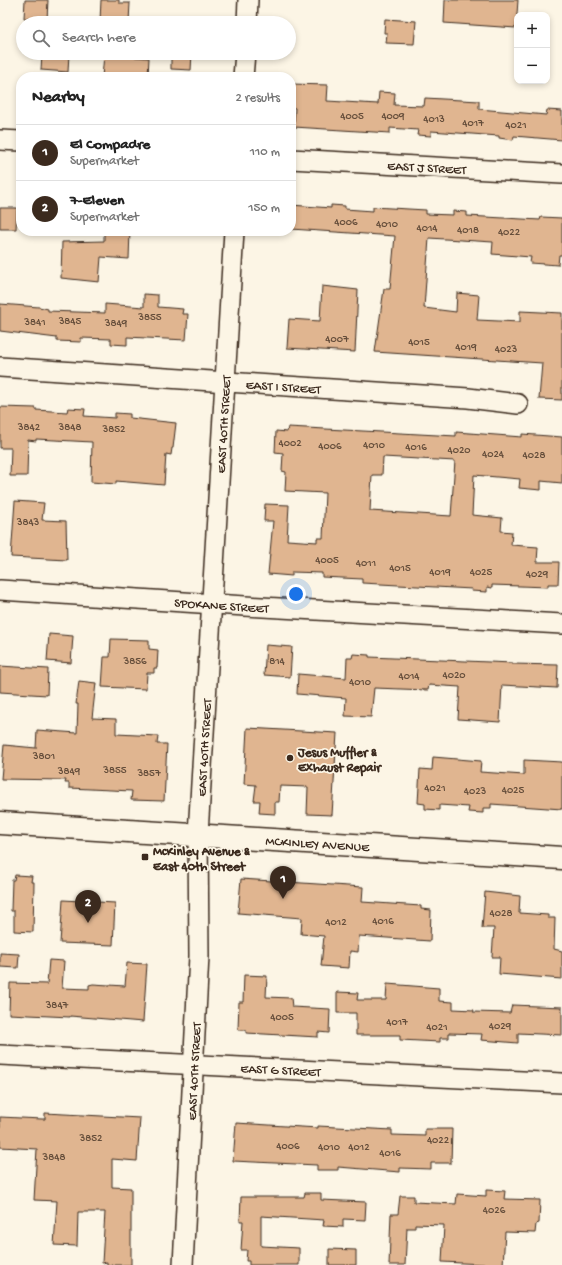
<!DOCTYPE html>
<html lang="en">
<head>
<meta charset="utf-8">
<style>
	:root { --surface:#fff; --page:#f2f2f2; --text:#222; --muted:#767676; --line:#e0e0e0; --accent:#3b2a1e }
	body { margin:0; font-family:"Gochi Hand",sans-serif; background:var(--page); color:var(--text) }
	.controls { position:absolute; right:12px; top:12px; display:grid; overflow:hidden; border-radius:8px; box-shadow:0 2px 6px #0003 }
	.controls button { width:36px; height:36px; display:grid; place-items:center; padding:0; border:0; border-bottom:1px solid var(--line); background:var(--surface); color:var(--text); font:20px sans-serif }
	.you { position:absolute; left:296px; top:594px; width:14px; height:14px; margin:-10px; border:3px solid #fff; border-radius:50%; background:#1a73e8; box-shadow:0 0 0 6px #1a73e833 }
	.badge { display:grid; place-items:center; width:26px; height:26px; border-radius:50%; background:var(--accent); color:#fff; font-size:13px; font-weight:700 }
	.pin { position:absolute; translate:-50% -33px; filter:drop-shadow(0 1px 2px #0008) }
	.pin::after { content:''; position:absolute; top:21px; width:14px; height:12px; background:inherit; clip-path:polygon(0 0,100% 0,50% 100%) }
	.list { margin:0; padding:0; list-style:none }
	h2 { display:flex; justify-content:space-between; align-items:center; height:52px; margin:0; padding:0 16px; font-size:17px }
	h2 small { font-size:13px; font-weight:400; color:var(--muted) }
	.list li { display:grid; grid-template-columns:26px 1fr auto; gap:12px; align-items:center; box-sizing:border-box; height:56px; padding:0 16px; border-top:1px solid var(--line) }
	.list b { display:block; font-size:15px; white-space:nowrap }
	.list p { margin:0; font-size:13px; white-space:nowrap; color:var(--muted) }
	.list em { font-size:13px; font-style:normal; color:var(--muted) }
	.icon { flex:none; width:22px; height:22px; fill:none; stroke:currentColor; stroke-width:2; stroke-linecap:round; stroke-linejoin:round }
	.map { position:relative; flex:none; width:562px; height:1265px; overflow:hidden }
	.search { position:absolute; background:var(--surface); box-shadow:0 2px 6px #0003; left:16px; top:16px; width:280px; height:44px; display:flex; align-items:center; gap:10px; box-sizing:border-box; padding:0 14px; border-radius:22px; color:var(--muted); font-size:15px }
	.panel { position:absolute; background:var(--surface); box-shadow:0 2px 6px #0003; left:16px; top:72px; width:280px; height:164px; border-radius:16px }
	.map>svg:first-child { display:block }
</style>
</head>
<body>
<div class="map">
<svg width="562" height="1265" viewBox="0 0 562 1265">
	<rect width="100%" height="100%" fill="#fcf5e5"/>
	<filter id="ink" filterUnits="userSpaceOnUse"><feTurbulence type="fractalNoise" baseFrequency=".025" numOctaves="2"/><feDisplacementMap in="SourceGraphic" scale="8" xChannelSelector="R" yChannelSelector="G"/><feConvolveMatrix kernelMatrix="1 2 1 2 8 2 1 2 1" color-interpolation-filters="sRGB"/></filter>
	<g filter="url(#ink)">
		<!-- building -->
		<path fill="#e0b590" stroke="#3b2a1e" fill-rule="evenodd" d="M 25,0 L 48,0 L 47,20 L 24,18 Z
			M 101,0 L 119,0 L 119,3 L 130,3 L 129,22 L 100,21 Z
			M 445,0 L 518,0 L 516,28 L 444,23 Z
			M 385,19 L 416,21 L 414,44 L 386,43 L 387,33 L 384,33 Z
			M 42,53 L 69,53 L 68,72 L 41,70 Z
			M 171,53 L 192,53 L 191,70 L 171,69 Z
			M 104,55 L 149,58 L 148,76 L 102,77 Z
			M 291,84 L 328,85 L 327,101 L 378,104 L 379,92 L 395,93 L 394,105 L 424,106 L 425,98 L 479,101 L 479,109 L 546,115 L 547,110 L 562,111 L 562,140 L 514,136 L 513,140 L 499,138 L 499,136 L 431,131 L 431,136 L 417,135 L 418,130 L 390,128 L 390,133 L 294,127 L 295,108 L 291,107 Z
			M 291,205 L 331,208 L 331,205 L 345,206 L 345,209 L 373,211 L 373,207 L 426,210 L 426,214 L 453,215 L 453,211 L 467,212 L 467,216 L 540,220 L 541,217 L 562,218 L 562,255 L 559,255 L 558,265 L 530,263 L 531,257 L 492,254 L 493,242 L 429,238 L 424,308 L 456,312 L 457,293 L 479,295 L 477,320 L 520,322 L 520,311 L 562,313 L 562,400 L 539,399 L 542,363 L 375,352 L 384,289 L 390,289 L 395,236 L 291,229 Z
			M 0,208 L 17,208 L 16,229 L 0,229 Z
			M 104,231 L 130,231 L 129,259 L 101,257 L 99,282 L 61,278 L 62,242 L 104,241 Z
			M 322,286 L 358,290 L 355,352 L 287,348 L 289,319 L 320,321 Z
			M 144,294 L 158,295 L 158,307 L 183,309 L 182,314 L 188,314 L 186,340 L 127,337 L 127,345 L 111,344 L 111,339 L 81,338 L 81,342 L 57,341 L 57,338 L 0,331 L 0,304 L 39,307 L 48,309 L 48,311 L 105,313 L 105,304 L 144,307 Z
			M 0,407 L 36,408 L 36,410 L 67,412 L 68,408 L 85,409 L 84,416 L 115,418 L 115,413 L 130,414 L 130,418 L 176,423 L 173,448 L 172,448 L 171,455 L 166,454 L 164,485 L 116,481 L 116,484 L 91,482 L 92,442 L 36,439 L 36,441 L 28,440 L 27,476 L 10,476 L 11,448 L 0,448 Z
			M 288,427 L 456,436 L 456,432 L 522,437 L 522,434 L 562,437 L 562,483 L 541,481 L 541,490 L 519,488 L 520,479 L 474,475 L 472,515 L 502,518 L 501,531 L 512,532 L 511,545 L 538,547 L 537,562 L 559,562 L 558,584 L 548,584 L 548,587 L 492,585 L 492,588 L 487,587 L 487,592 L 471,591 L 472,589 L 362,583 L 362,579 L 322,577 L 322,573 L 292,572 L 292,576 L 268,574 L 273,521 L 264,521 L 265,504 L 289,505 L 287,540 L 317,542 L 317,538 L 323,538 L 325,493 L 285,491 L 286,472 L 282,471 L 283,453 L 275,452 L 276,431 L 287,432 ZM 383,457 L 455,461 L 451,516 L 370,511 L 372,475 L 382,475 Z
			M 15,501 L 44,503 L 42,520 L 66,521 L 67,560 L 11,557 Z
			M 49,634 L 73,636 L 71,663 L 47,661 Z
			M 111,639 L 149,640 L 149,649 L 158,650 L 157,668 L 154,668 L 154,673 L 147,673 L 146,689 L 102,687 L 104,657 L 110,657 Z
			M 266,645 L 292,647 L 290,677 L 264,675 Z
			M 353,654 L 369,655 L 369,657 L 513,663 L 512,664 L 558,665 L 557,688 L 502,685 L 500,722 L 458,719 L 460,687 L 429,685 L 428,690 L 374,688 L 371,717 L 345,716 L 346,698 L 297,694 L 298,674 L 346,678 L 347,658 L 352,658 Z
			M 0,666 L 48,669 L 47,695 L 0,692 Z
			M 79,681 L 96,683 L 92,718 L 116,719 L 116,734 L 158,736 L 157,744 L 167,744 L 164,801 L 131,800 L 132,791 L 69,788 L 69,783 L 65,783 L 66,780 L 1,779 L 4,745 L 36,748 L 37,730 L 77,733 L 78,704 L 76,704 Z
			M 247,728 L 337,733 L 332,815 L 307,814 L 308,787 L 280,786 L 279,802 L 275,802 L 275,814 L 259,813 L 260,801 L 254,801 L 256,785 L 244,784 Z
			M 433,757 L 481,761 L 480,772 L 524,775 L 524,760 L 562,762 L 562,809 L 491,804 L 491,808 L 483,808 L 483,813 L 468,812 L 469,807 L 439,805 L 439,810 L 425,809 L 425,804 L 418,803 L 420,769 L 432,770 Z
			M 15,875 L 32,876 L 31,882 L 34,882 L 33,932 L 14,931 L 14,911 L 11,911 L 12,880 L 14,880 Z
			M 241,879 L 363,887 L 362,902 L 421,906 L 421,909 L 431,910 L 430,941 L 359,936 L 358,952 L 350,951 L 349,968 L 321,966 L 324,936 L 301,934 L 302,918 L 238,913 Z
			M 485,892 L 520,896 L 519,913 L 548,915 L 548,918 L 555,918 L 554,949 L 562,951 L 562,979 L 499,974 L 500,957 L 492,957 L 494,928 L 482,928 Z
			M 63,900 L 115,903 L 113,945 L 60,943 Z
			M 0,953 L 19,954 L 18,968 L 0,967 Z
			M 49,960 L 64,961 L 62,988 L 89,989 L 89,985 L 93,984 L 125,986 L 127,963 L 147,964 L 143,1022 L 70,1016 L 70,1017 L 9,1014 L 10,983 L 47,984 Z
			M 244,975 L 267,976 L 266,997 L 291,998 L 292,1007 L 330,1009 L 329,1033 L 318,1032 L 318,1037 L 246,1033 L 246,1030 L 238,1030 L 239,1002 L 243,1002 Z
			M 387,984 L 439,988 L 439,1001 L 453,1002 L 453,1009 L 474,1010 L 473,1012 L 510,1013 L 512,1005 L 562,1007 L 562,1035 L 518,1033 L 518,1043 L 481,1040 L 482,1034 L 449,1033 L 449,1038 L 440,1038 L 440,1042 L 400,1040 L 400,1035 L 356,1035 L 356,1013 L 337,1013 L 337,992 L 358,993 L 357,1000 L 386,1000 Z
			M 45,1113 L 140,1118 L 137,1161 L 112,1159 L 112,1187 L 131,1188 L 131,1265 L 107,1265 L 107,1262 L 102,1263 L 105,1212 L 78,1212 L 77,1246 L 54,1245 L 57,1201 L 34,1200 L 37,1149 L 0,1147 L 0,1117 L 42,1119 L 45,1119 Z
			M 236,1123 L 318,1128 L 318,1126 L 392,1130 L 392,1135 L 425,1136 L 425,1129 L 452,1129 L 451,1163 L 431,1163 L 431,1169 L 400,1168 L 400,1172 L 338,1167 L 338,1170 L 317,1170 L 317,1165 L 233,1161 Z
			M 486,1190 L 505,1191 L 504,1199 L 540,1200 L 539,1223 L 536,1224 L 535,1233 L 505,1232 L 503,1265 L 442,1262 L 444,1225 L 415,1224 L 415,1228 L 407,1228 L 405,1265 L 389,1265 L 391,1214 L 398,1214 L 400,1196 L 414,1196 L 414,1202 L 456,1204 L 457,1194 L 486,1196 Z
			M 305,1193 L 321,1193 L 321,1200 L 366,1202 L 365,1220 L 343,1219 L 343,1227 L 323,1226 L 324,1220 L 261,1216 L 261,1246 L 299,1248 L 299,1265 L 249,1265 L 249,1261 L 246,1261 L 247,1250 L 241,1250 L 243,1221 L 240,1221 L 241,1197 L 304,1197 Z
			M 329,1249 L 356,1250 L 356,1265 L 329,1265 Z"/>
		<g fill="none" stroke-linecap="round" stroke-linejoin="round">
			<!-- minor casing -->
			<g stroke="#3b2a1e" stroke-width="22">
				<g id="minor">
					<path d="M 247,23 L 248,0"/>
					<path d="M 243,77 L 245,53"/>
					<path d="M 0,140 L 21,141"/>
					<path id="s1" d="M 291,159 L 562,174"/>
					<path id="s2" d="M 0,367 L 468,398 L 518,404"/>
					<path id="s3" d="M 0,590 L 245,606 L 562,624"/>
					<path id="s4" d="M 0,1055 L 562,1083"/>
					<path id="s5" d="M 183,1265 L 199,956 L 198,834 L 234,231"/>
				</g>
			</g>
			<!-- secondary casing -->
			<g stroke="#3b2a1e" stroke-width="25">
				<g id="secondary">
					<path id="s6" d="M 0,823 L 562,858"/>
				</g>
			</g>
			<!-- minor -->
			<use href="#minor" stroke="#fcf5e5" stroke-width="19"/>
			<!-- secondary -->
			<use href="#secondary" stroke="#fcf5e5" stroke-width="22"/>
		</g>
	</g>
	<!-- markers -->
	<g fill="#3b2a1e" stroke="#fcf5e5" stroke-width="1.5">
		<circle cx="290" cy="758" r="4"/>
		<rect x="141" y="853" width="8" height="8" rx="2"/>
	</g>
	<g text-anchor="middle" stroke-width="3.5" stroke-linejoin="round" paint-order="stroke">
		<!-- number labels -->
		<g font-size="11" fill="#644d3a">
			<text x="352" y="119">4005</text>
			<text x="393" y="119">4009</text>
			<text x="434" y="122">4013</text>
			<text x="473" y="126">4017</text>
			<text x="516" y="128">4021</text>
			<text x="346" y="225">4006</text>
			<text x="387" y="227">4010</text>
			<text x="427" y="231">4014</text>
			<text x="468" y="233">4018</text>
			<text x="509" y="235">4022</text>
			<text x="150" y="320">3855</text>
			<text x="70" y="324">3845</text>
			<text x="35" y="325">3841</text>
			<text x="116" y="326">3849</text>
			<text x="337" y="342">4007</text>
			<text x="419" y="345">4015</text>
			<text x="466" y="350">4019</text>
			<text x="506" y="352">4023</text>
			<text x="29" y="430">3842</text>
			<text x="70" y="430">3848</text>
			<text x="114" y="432">3852</text>
			<text x="290" y="446">4002</text>
			<text x="374" y="448">4010</text>
			<text x="330" y="449">4006</text>
			<text x="416" y="450">4016</text>
			<text x="459" y="453">4020</text>
			<text x="493" y="457">4024</text>
			<text x="534" y="458">4028</text>
			<text x="28" y="525">3843</text>
			<text x="327" y="563">4005</text>
			<text x="366" y="566">4011</text>
			<text x="400" y="571">4015</text>
			<text x="440" y="575">4019</text>
			<text x="481" y="575">4025</text>
			<text x="537" y="577">4029</text>
			<text x="135" y="664">3856</text>
			<text x="277" y="664">814</text>
			<text x="454" y="678">4020</text>
			<text x="409" y="679">4014</text>
			<text x="360" y="685">4010</text>
			<text x="44" y="759">3801</text>
			<text x="115" y="773">3855</text>
			<text x="69" y="774">3849</text>
			<text x="149" y="776">3857</text>
			<text x="435" y="791">4021</text>
			<text x="513" y="793">4025</text>
			<text x="475" y="794">4023</text>
			<text x="501" y="916">4028</text>
			<text x="383" y="924">4016</text>
			<text x="336" y="925">4012</text>
			<text x="57" y="1008">3847</text>
			<text x="282" y="1020">4005</text>
			<text x="397" y="1025">4017</text>
			<text x="500" y="1029">4029</text>
			<text x="437" y="1030">4021</text>
			<text x="91" y="1141">3852</text>
			<text x="438" y="1143">4022</text>
			<text x="288" y="1149">4006</text>
			<text x="329" y="1150">4010</text>
			<text x="359" y="1150">4012</text>
			<text x="390" y="1156">4016</text>
			<text x="54" y="1160">3848</text>
			<text x="494" y="1213">4026</text>
		</g>
		<!-- street labels -->
		<g font-size="13" fill="#3b2a1e" stroke="#fcf5e5">
			<text dy="5" stroke="none"><textPath href="#s1" startOffset="136">EAST J STREET</textPath></text>
			<text dy="5" stroke="none"><textPath href="#s2" startOffset="284">EAST I STREET</textPath></text>
			<text dy="5" stroke="none"><textPath href="#s5" startOffset="842">EAST 40TH STREET</textPath></text>
			<text dy="5" stroke="none"><textPath href="#s3" startOffset="222">SPOKANE STREET</textPath></text>
			<text dy="5" stroke="none"><textPath href="#s5" startOffset="518">EAST 40TH STREET</textPath></text>
			<text dy="5" stroke="none"><textPath href="#s6" startOffset="318">MCKINLEY AVENUE</textPath></text>
			<text dy="5" stroke="none"><textPath href="#s4" startOffset="281">EAST G STREET</textPath></text>
			<text dy="5" stroke="none"><textPath href="#s5" startOffset="194">EAST 40TH STREET</textPath></text>
		</g>
		<!-- poi labels -->
		<g font-size="13" font-weight="bold" fill="#3b2a1e" stroke="#fcf5e5" text-anchor="start">
			<text x="298" y="756">Jesus Muffler &amp;<tspan x="298" dy="15">Exhaust Repair</tspan></text>
			<text x="153" y="855">McKinley Avenue &amp;<tspan x="153" dy="15">East 40th Street</tspan></text>
		</g>
	</g>
</svg>
<div class="controls">
<button>+</button>
<button>−</button>
</div>
<div class="you"></div>
<div class="pin badge" style="left:283px;top:899px">1</div>
<div class="pin badge" style="left:88px;top:923px">2</div>
<div class="search"><svg class="icon" aria-label="search" viewBox="0 0 24 24"><circle cx="10" cy="10" r="6"/><path d="M15 15l6 6"/></svg>Search here</div>
<section class="panel">
<h2>Nearby<small>2 results</small></h2>
<ul class="list">
<li><span class="badge">1</span><div><b>El Compadre</b><p>Supermarket</p></div><em>110 m</em></li>
<li><span class="badge">2</span><div><b>7-Eleven</b><p>Supermarket</p></div><em>150 m</em></li>
</ul>
</section>
</div>
</body>
</html>
